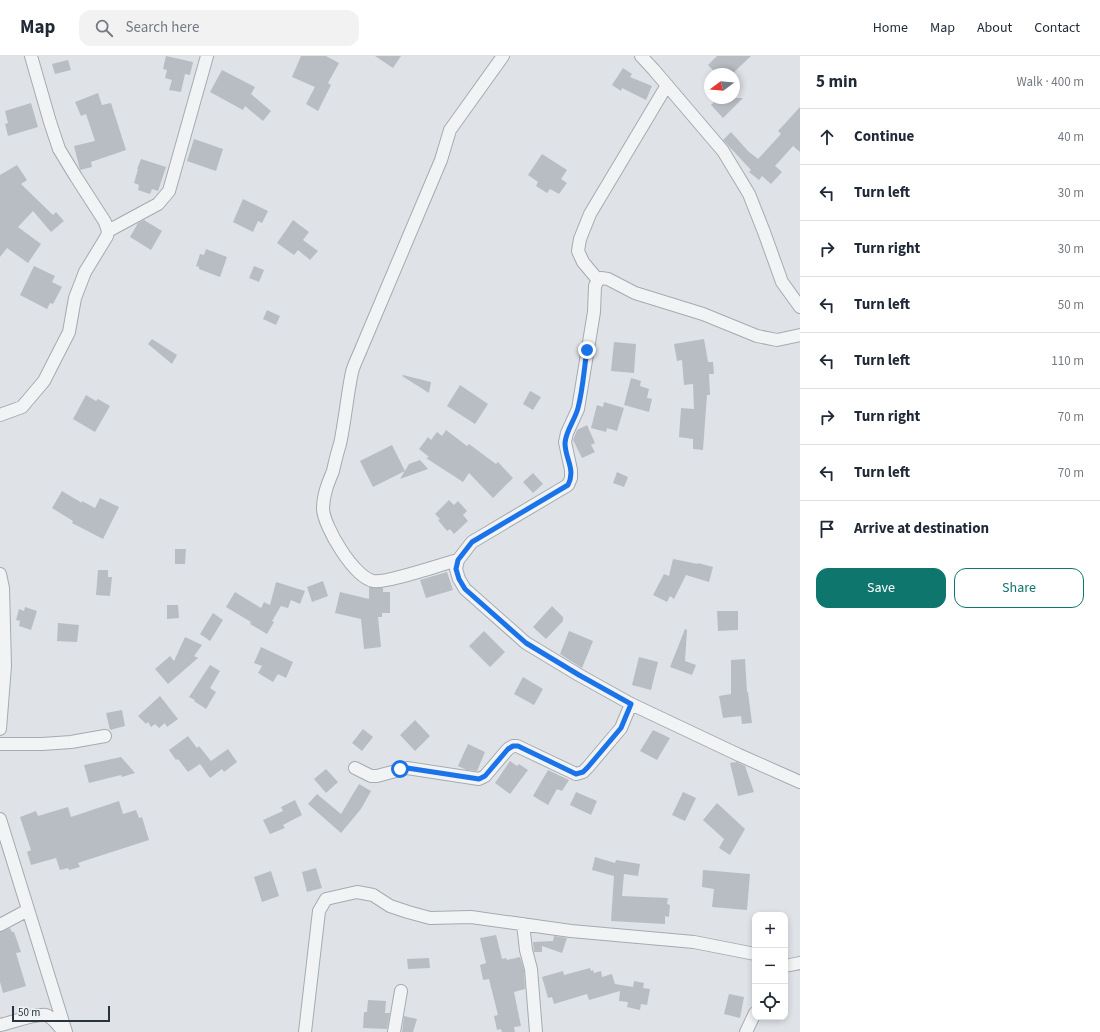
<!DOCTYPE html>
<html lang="en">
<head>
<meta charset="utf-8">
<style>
	:root { --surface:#fff; --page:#f2f2f3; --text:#1f2937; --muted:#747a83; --line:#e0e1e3; --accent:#0f766e }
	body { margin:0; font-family:"Source Sans 3",sans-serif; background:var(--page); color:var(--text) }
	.controls { position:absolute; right:12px; bottom:12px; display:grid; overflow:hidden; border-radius:8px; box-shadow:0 2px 6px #0003 }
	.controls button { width:36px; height:36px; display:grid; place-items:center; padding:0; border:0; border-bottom:1px solid var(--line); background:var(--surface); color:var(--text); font:20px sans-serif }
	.compass { position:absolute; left:704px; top:12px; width:36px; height:36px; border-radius:50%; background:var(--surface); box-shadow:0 2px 6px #0003; rotate:254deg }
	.scale { position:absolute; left:12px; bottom:10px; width:98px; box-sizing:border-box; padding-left:4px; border:2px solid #29333c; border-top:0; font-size:11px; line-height:14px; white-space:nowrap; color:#29333c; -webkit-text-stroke:3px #eef2f4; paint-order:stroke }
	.stop { position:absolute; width:12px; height:12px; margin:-9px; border:3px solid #1a73e8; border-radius:50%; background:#fff }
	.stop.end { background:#1a73e8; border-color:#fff; box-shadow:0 1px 4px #0008 }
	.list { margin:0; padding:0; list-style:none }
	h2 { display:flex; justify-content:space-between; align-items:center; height:52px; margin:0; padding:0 16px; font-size:17px }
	h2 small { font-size:13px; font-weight:400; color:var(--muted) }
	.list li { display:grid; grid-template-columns:26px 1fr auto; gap:12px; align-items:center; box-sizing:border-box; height:56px; padding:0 16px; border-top:1px solid var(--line) }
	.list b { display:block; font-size:15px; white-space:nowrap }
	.list em { font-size:13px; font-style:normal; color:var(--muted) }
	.actions { display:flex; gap:8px; padding:12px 16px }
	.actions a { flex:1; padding:9px 0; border:1px solid var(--accent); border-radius:12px; text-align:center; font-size:14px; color:var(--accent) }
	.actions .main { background:var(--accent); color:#fff }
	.icon { flex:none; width:22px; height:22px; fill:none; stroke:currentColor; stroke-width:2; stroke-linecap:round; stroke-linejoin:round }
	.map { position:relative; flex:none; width:800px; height:976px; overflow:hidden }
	header { display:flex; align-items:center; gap:24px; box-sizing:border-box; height:56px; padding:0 20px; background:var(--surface); border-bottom:1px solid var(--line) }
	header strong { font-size:19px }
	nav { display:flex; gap:22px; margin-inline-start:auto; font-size:14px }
	.search { width:280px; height:36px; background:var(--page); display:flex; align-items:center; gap:10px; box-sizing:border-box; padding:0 14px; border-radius:12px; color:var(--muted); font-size:15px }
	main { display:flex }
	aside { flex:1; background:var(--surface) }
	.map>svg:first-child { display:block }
</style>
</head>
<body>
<header>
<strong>Map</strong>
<div class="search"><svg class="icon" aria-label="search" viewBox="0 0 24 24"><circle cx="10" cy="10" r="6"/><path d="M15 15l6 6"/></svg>Search here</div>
<nav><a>Home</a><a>Map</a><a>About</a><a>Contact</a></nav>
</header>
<main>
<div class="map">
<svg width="800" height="976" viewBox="0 0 800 976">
	<rect width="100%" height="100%" fill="#dfe3e7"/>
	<!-- building -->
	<path fill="#b7bdc3" d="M 166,0 L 193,6 L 190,19 L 185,18 L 181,36 L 169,34 L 172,24 L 165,22 L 167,14 L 163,13 Z
		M 301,0 L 326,0 L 339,7 L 328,27 L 331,29 L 318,55 L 306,48 L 315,31 L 292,21 Z
		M 375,0 L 401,0 L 393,12 Z
		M 717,0 L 751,0 L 732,18 L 717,18 L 708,9 Z
		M 68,4 L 71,14 L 55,18 L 52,8 Z
		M 623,12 L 632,18 L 630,21 L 652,30 L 646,44 L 622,32 L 621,35 L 612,29 Z
		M 222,14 L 255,31 L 251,38 L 271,55 L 263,65 L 245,50 L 243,54 L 210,36 Z
		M 98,37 L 102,49 L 111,47 L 126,94 L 91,106 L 92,111 L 80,114 L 74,90 L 95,85 L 86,58 L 81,60 L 75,46 Z
		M 718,42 L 743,42 L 723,62 L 711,49 Z
		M 31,47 L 38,71 L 8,80 L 5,68 L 8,67 L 5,55 Z
		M 800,51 L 800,96 L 793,90 L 775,110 L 782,116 L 771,128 L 762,120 L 759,124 L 749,116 L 751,114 L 723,84 L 731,76 L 748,95 L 758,103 L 781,78 L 778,75 Z
		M 194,83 L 223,93 L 216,115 L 187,105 Z
		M 542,98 L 567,114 L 561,123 L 567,127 L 559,138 L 550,133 L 547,137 L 536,130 L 538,126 L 528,119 Z
		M 141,103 L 166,111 L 158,135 L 152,133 L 150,138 L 138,134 L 139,129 L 134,127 L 138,113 L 137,113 Z
		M 17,109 L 27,124 L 21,128 L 53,159 L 56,156 L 64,165 L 51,176 L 33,155 L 18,171 L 41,188 L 28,207 L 7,192 L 0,201 L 0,119 Z
		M 243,143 L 268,155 L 262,167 L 258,165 L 253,176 L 233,166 Z
		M 144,164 L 162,175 L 151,194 L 130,181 L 138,167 Z
		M 293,164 L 309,176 L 303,184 L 318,195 L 310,204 L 298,194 L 294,199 L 277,187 Z
		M 206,193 L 227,201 L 220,221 L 199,213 L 199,211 L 196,210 L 200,198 L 204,199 Z
		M 34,210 L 55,220 L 52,226 L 62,231 L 53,248 L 50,247 L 47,253 L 20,239 Z
		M 254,210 L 264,214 L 259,226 L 249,222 Z
		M 267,254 L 280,260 L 276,269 L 263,263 Z
		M 152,283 L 177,299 L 172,308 L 148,288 Z
		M 704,283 L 708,306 L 713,306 L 714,318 L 709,318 L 710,339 L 707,339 L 703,394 L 693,393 L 693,383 L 679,381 L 681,352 L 694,353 L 693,328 L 684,329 L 682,304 L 677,305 L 674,288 Z
		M 614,286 L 636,288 L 634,317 L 611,315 Z
		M 403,319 L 431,326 L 429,337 L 402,320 Z
		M 631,322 L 641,325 L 640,330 L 649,333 L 647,342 L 652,343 L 649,356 L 624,349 Z
		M 460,329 L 488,348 L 475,368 L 447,350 Z
		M 530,335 L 541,341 L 533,354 L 523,348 Z
		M 86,339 L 96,345 L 98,343 L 110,350 L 95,376 L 73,363 Z
		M 604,346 L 624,352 L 617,375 L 607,372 L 606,376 L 591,372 L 597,349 L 603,351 Z
		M 587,369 L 595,387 L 591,389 L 595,396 L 582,402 L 573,384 L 577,374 Z
		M 446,374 L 467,390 L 469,388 L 496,408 L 498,406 L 513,422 L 493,442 L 469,417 L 463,426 L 426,402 L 429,401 L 419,393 L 428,381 L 431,384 L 437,376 L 442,380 Z
		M 392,389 L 405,415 L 373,431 L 360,405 Z
		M 420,404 L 428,413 L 400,423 L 409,408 Z
		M 617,416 L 628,421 L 624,431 L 613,427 Z
		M 533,417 L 543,428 L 533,437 L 523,426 Z
		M 62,435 L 82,447 L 82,445 L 95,452 L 100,442 L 119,451 L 103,483 L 72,467 L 73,465 L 52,452 Z
		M 449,444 L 454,449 L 458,445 L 467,455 L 463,459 L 468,465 L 454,478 L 450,473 L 447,475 L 438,464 L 440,463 L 435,458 Z
		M 175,493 L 186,493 L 185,508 L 175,508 Z
		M 673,503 L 698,508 L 698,507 L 713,511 L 709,526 L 686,519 L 674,543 L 670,540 L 667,546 L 653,539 L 664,518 L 669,520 Z
		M 98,514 L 108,514 L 108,521 L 112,521 L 110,540 L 96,539 Z
		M 447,516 L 453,534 L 426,542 L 420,524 Z
		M 323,525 L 328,540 L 312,546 L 307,531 Z
		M 276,526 L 305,535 L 300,548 L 291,544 L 288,552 L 281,550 L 272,565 L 274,566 L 267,578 L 250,568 L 251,566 L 226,551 L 235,536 L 261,552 L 264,546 L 270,549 Z
		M 369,531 L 383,532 L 383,536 L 390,536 L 390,557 L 382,557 L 382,561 L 378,561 L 381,591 L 364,593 L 361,563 L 335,557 L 340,536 L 369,543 Z
		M 167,549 L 178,549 L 179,562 L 167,563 Z
		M 552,550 L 563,561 L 563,565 L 546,583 L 533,571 Z
		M 25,551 L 37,555 L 31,574 L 19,570 L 20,565 L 16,564 L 19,553 L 24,555 Z
		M 717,555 L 738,555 L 738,574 L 718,575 Z
		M 213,557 L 223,564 L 210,585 L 200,578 Z
		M 58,567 L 79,569 L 77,586 L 57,585 Z
		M 685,573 L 687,574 L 685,605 L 696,609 L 692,619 L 670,611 Z
		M 484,575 L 505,596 L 490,611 L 469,590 Z
		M 569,575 L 593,585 L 582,612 L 560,598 Z
		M 185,581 L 202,589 L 194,600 L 198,602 L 168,628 L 155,613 L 170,600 L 174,605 Z
		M 261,591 L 293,606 L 286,622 L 278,618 L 273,626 L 258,617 L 262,610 L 254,607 Z
		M 639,601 L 658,606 L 651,634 L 632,629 Z
		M 745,603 L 747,636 L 748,636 L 752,667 L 742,668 L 741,660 L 723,662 L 719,640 L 731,638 L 731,604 Z
		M 210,609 L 220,615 L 210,632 L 216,636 L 206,653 L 194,645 L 195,644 L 189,641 Z
		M 523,621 L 543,633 L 534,649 L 514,638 Z
		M 160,640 L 178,663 L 167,671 L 165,667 L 159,672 L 155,668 L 151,671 L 148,666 L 146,668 L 138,660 Z
		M 122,654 L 125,670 L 110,674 L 106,657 Z
		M 415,664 L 430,680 L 415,695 L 400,679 Z
		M 363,673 L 373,681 L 362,695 L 352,687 Z
		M 653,674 L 670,682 L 657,704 L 640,695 Z
		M 188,680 L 197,692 L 199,690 L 211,705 L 228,693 L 237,706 L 224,716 L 222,713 L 210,722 L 200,708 L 188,716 L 178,703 L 176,704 L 169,694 Z
		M 468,688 L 485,696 L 477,715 L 467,714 L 458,710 Z
		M 121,701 L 135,717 L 122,721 L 121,719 L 89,727 L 84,709 Z
		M 510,705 L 517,710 L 519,708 L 528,714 L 510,738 L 495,727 Z
		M 737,706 L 745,710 L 754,736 L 738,740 L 730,707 Z
		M 326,713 L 338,726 L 326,737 L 314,723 Z
		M 548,714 L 569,724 L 562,735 L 557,733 L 548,749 L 533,740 Z
		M 359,728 L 371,735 L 361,753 L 341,777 L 308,748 L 317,738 L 341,758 Z
		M 576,736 L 597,745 L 591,759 L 570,749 Z
		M 683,736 L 696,742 L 685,765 L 672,759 Z
		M 295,744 L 302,759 L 283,769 L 285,772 L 270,778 L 263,764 L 283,755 L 281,751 Z
		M 119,745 L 123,758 L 136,754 L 139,762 L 142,761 L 149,784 L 87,804 L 78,807 L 80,811 L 69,814 L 68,812 L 60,814 L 56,802 L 31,809 L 27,796 L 31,794 L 20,761 L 36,755 L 38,760 L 68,751 L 71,761 Z
		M 717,747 L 745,773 L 730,799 L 719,792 L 724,783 L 703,764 Z
		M 595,801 L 615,807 L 616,804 L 640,808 L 638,820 L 624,818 L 622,840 L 668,842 L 667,848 L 670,849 L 669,861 L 665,860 L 665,868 L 611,865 L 614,820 L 592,814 Z
		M 316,812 L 322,832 L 307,836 L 302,816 Z
		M 703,814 L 750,818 L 747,854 L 712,851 L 714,833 L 702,831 Z
		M 271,815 L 279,840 L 262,846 L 254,821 Z
		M 10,872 L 12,876 L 14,876 L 21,896 L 16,897 L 26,930 L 3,937 L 0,926 L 0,876 Z
		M 496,879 L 502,903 L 506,902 L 507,904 L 520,901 L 524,914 L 525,933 L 514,936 L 521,970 L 514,971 L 515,976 L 502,976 L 501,973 L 497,974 L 494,960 L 498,959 L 489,923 L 483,924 L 480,909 L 486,907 L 480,882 Z
		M 554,880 L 567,882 L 562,897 L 542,890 L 542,896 L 534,896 L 533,886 L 553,885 Z
		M 429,902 L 430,912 L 408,913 L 407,903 Z
		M 590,912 L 591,915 L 593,914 L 594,917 L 601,915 L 602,921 L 612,918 L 615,928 L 633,931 L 634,925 L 644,927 L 643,932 L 650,933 L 647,949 L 641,948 L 640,954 L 627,951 L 628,946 L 619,945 L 620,935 L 589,944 L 587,938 L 554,948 L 552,941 L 548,942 L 542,921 L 563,915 L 564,919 Z
		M 729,938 L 744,941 L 740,962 L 724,958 Z
		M 368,944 L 386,945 L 385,957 L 390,957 L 387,973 L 363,972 L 364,956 L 367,956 Z
		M 404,960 L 417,963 L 413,976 L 402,976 Z"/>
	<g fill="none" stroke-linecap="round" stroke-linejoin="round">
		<!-- street casing -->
		<g stroke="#a5abb0" stroke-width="14">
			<path id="street" d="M 641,0 L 654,14 L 723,95 L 749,138 L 764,176 L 782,226 L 800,251
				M 108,175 L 158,148 L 169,135 L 207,0
				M 598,224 L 583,206 L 578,195 L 580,183 L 590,158 L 667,29
				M 800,279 L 777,284 L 757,280 L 703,258 L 635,237 L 608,223 L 601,222 L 598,224 L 595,230 L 594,256 L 578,353 L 567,377 L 565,386 L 571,414 L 571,422 L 568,429 L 472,486 L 458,504 L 456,513 L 459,523 L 465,533 L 526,587 L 579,619 L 631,648 L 739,699 L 800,726
				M 0,359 L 22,351 L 44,325 L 69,276 L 75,242 L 85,216 L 107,180 L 108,175 L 105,166 L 76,121 L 59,93 L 50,66 L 31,0
				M 458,504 C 442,508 385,528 373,525 C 354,521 324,471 323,453 C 323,439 328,427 333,415 C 335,406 337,397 340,388 C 345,365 347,340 352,316 C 354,308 359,299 362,291 L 441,104 L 450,74 L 503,0
				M 0,518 L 3,532 L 5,610 L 0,673
				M 0,688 L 42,688 L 71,686 L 105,680
				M 355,712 L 371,720 L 377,720 L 407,712 L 479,723 L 485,720 L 508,693 L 513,690 L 517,690 L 576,718 L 583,716 L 588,711 L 621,672 L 631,648
				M 0,763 L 66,976
				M 523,868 L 526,894 L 531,913 L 536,976
				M 0,869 L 28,854
				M 785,910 L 800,907
				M 0,969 C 10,967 37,957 46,959 C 53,961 59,971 64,976
				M 305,976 L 319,855 L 326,843 L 357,836 L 373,839 L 390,850 L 408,856 L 430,862 L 471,861 L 571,875 L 694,886 L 755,898
				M 394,976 L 401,935
				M 746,976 L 755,957"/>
		</g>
		<!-- street -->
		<use href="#street" stroke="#f1f3f5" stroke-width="12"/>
	</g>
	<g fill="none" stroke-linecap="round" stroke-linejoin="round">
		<!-- route -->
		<path stroke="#1a73e8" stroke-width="5" d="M 400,713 L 407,712 L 479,723 L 485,720 L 508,693 L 513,690 L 518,690 L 576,718 L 583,716 L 588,711 L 621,672 L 631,648 L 579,619 L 526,587 L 465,533 L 459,523 L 456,513 L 458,504 L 472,486 L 568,429 C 576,413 565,403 565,387 C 566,374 575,364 578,352 C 583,333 584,313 587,294"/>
	</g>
</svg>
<div class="controls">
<button>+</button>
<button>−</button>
<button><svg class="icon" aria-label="locate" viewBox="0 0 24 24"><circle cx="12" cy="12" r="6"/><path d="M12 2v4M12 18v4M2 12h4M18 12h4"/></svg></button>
</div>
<svg class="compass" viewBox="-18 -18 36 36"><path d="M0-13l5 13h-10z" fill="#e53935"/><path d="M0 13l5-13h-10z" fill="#747a83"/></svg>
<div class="scale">50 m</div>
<div class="stop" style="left:400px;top:713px"></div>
<div class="stop end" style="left:587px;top:294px"></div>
</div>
<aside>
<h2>5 min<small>Walk · 400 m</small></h2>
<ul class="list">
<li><svg class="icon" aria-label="ahead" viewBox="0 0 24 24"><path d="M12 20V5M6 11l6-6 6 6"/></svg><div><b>Continue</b></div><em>40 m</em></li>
<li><svg class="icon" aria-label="left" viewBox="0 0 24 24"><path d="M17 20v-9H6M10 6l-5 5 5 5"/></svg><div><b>Turn left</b></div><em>30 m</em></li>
<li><svg class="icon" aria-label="right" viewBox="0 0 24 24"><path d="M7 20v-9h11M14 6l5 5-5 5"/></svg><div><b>Turn right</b></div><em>30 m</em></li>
<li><svg class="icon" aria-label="left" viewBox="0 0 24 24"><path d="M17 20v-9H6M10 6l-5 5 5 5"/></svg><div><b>Turn left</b></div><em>50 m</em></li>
<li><svg class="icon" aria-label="left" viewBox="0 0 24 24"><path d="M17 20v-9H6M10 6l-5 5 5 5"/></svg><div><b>Turn left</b></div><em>110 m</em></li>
<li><svg class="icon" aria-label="right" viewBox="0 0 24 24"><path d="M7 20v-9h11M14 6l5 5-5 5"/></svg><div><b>Turn right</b></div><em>70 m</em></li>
<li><svg class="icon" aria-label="left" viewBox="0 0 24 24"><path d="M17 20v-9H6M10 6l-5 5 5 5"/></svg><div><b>Turn left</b></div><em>70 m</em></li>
<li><svg class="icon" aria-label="arrive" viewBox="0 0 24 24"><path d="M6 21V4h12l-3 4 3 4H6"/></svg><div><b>Arrive at destination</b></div></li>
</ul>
<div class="actions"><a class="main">Save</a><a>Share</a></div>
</aside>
</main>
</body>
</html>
